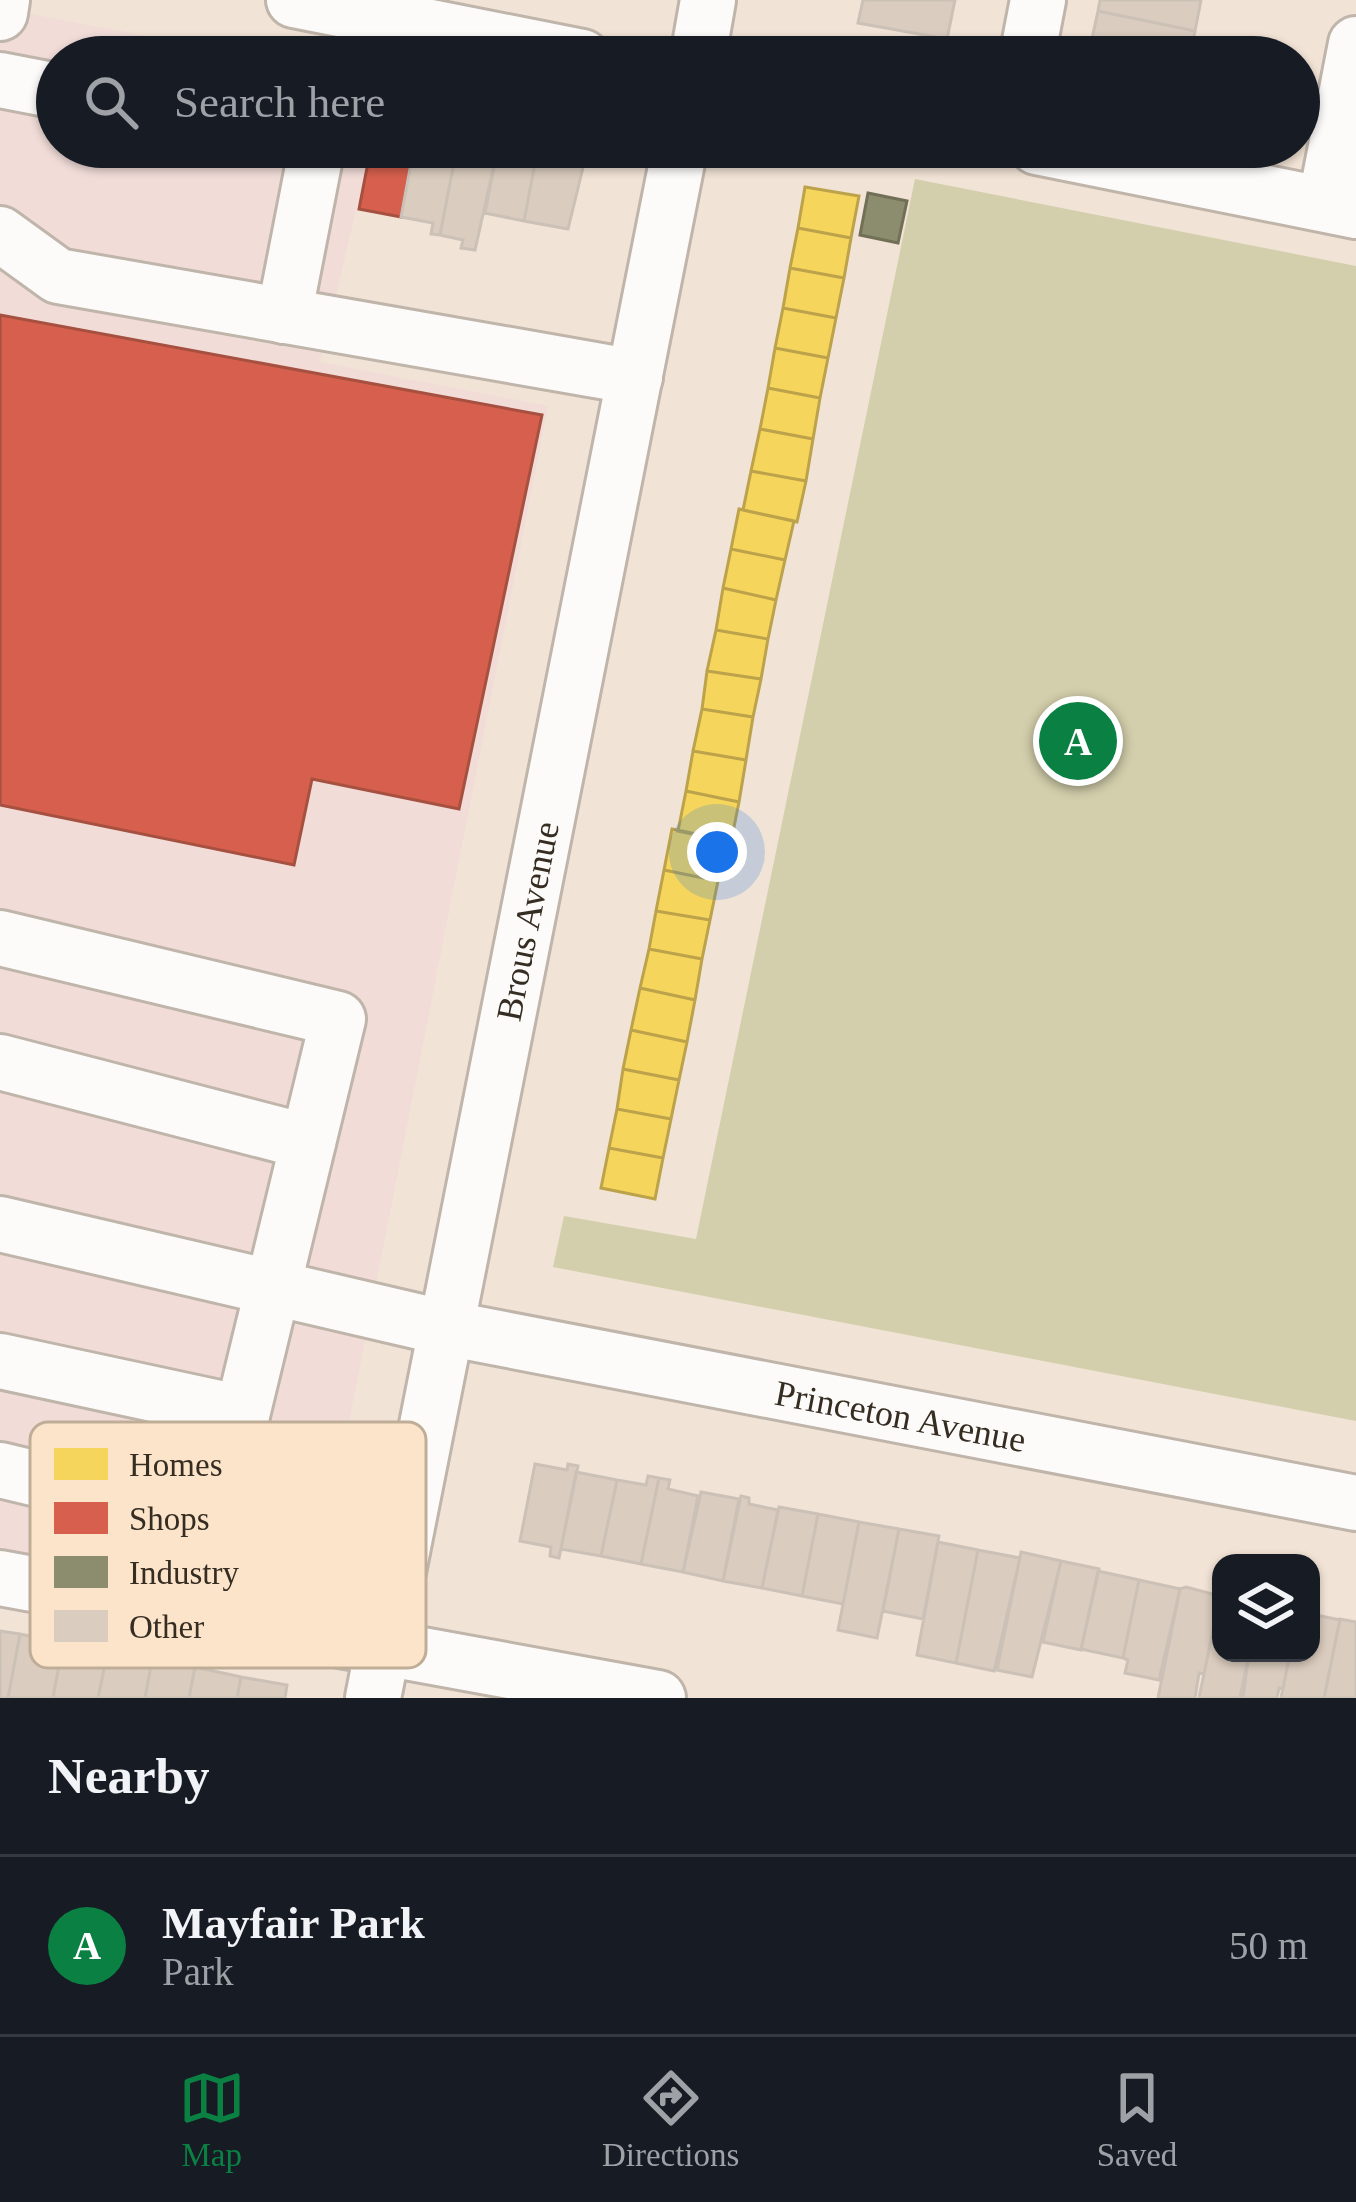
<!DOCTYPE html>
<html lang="en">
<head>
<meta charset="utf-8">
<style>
	:root { --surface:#171b24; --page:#242831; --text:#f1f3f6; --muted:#9ea1a6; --line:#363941; --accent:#0b8043 }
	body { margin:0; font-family:"Times New Roman",serif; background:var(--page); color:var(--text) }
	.controls { position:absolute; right:36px; bottom:36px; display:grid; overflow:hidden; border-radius:24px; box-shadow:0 3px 9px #0004 }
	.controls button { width:108px; height:108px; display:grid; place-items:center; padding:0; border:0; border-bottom:3px solid var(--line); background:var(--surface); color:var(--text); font:60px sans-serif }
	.you { position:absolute; left:717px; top:852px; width:42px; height:42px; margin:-30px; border:9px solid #fff; border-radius:50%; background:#1a73e8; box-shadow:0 0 0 18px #1a73e833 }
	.badge { display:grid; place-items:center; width:78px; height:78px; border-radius:50%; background:var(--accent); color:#fff; font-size:39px; font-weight:700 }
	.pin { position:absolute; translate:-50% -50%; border:6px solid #fff; box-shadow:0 3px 12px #0006 }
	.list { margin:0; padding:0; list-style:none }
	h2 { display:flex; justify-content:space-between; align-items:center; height:156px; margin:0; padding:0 48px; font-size:51px }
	h2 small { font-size:39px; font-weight:400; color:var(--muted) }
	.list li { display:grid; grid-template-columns:78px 1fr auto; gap:36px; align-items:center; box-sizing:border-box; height:180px; padding:0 48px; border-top:3px solid var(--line) }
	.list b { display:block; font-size:45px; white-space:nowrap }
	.list p { margin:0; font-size:39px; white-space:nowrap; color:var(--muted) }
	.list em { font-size:39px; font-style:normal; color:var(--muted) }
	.icon { flex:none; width:66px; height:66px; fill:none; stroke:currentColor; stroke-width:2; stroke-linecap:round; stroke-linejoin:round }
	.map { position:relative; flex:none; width:1356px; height:1698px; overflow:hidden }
	.search { position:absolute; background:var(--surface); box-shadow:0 3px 9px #0004; left:36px; right:36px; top:36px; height:132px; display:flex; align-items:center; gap:30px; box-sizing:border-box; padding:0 42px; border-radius:66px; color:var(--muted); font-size:45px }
	.sheet { height:336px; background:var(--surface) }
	nav { display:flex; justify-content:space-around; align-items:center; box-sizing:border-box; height:168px; border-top:3px solid var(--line); background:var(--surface); font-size:33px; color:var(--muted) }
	nav a { display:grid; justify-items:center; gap:6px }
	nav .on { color:var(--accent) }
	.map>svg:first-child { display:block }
</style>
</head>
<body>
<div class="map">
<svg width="1356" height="1698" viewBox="0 0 1356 1698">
	<rect width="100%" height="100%" fill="#f1e3d5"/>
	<!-- commercial -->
	<path fill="#f1dcd8" d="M 0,8 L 254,57 L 57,57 L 57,147 L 371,147 L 320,362 L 548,406 L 314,1601 L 0,1555 Z"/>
	<!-- green -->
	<path fill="#d3cfac" d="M 915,179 L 1356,266 L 1356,1421 L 553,1267 L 564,1216 L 696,1239 Z"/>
	<!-- homes -->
	<path fill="#f6d55c" stroke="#bca24b" stroke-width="3" d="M 805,187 L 859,196 L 851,238 L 798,228 Z
		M 798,228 L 851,238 L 844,278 L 790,268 Z
		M 790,268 L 844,278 L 836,318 L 783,308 Z
		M 783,308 L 836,318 L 828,358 L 775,348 Z
		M 775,348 L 828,358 L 820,398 L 768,388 Z
		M 768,388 L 820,398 L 813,439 L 760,429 Z
		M 760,429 L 813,439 L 806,481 L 751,471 Z
		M 751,471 L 806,481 L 797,522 L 743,510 Z
		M 739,509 L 794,521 L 785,560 L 731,549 Z
		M 731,549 L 785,560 L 776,600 L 723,588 Z
		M 723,588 L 776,600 L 768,639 L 716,630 Z
		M 716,630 L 768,639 L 761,679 L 707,671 Z
		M 707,671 L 761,679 L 753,717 L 702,709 Z
		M 702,709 L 753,717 L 746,760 L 693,751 Z
		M 693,751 L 746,760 L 739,802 L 686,791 Z
		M 686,791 L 739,802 L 731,842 L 678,831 Z
		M 672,829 L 726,840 L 718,881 L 664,870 Z
		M 664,870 L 718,881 L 710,920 L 656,911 Z
		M 656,911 L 710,920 L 702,959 L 649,949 Z
		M 649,949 L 702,959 L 695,1000 L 640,988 Z
		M 640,988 L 695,1000 L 687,1042 L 631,1030 Z
		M 631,1030 L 687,1042 L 679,1080 L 623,1069 Z
		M 623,1069 L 679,1080 L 671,1119 L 617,1109 Z
		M 617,1109 L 671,1119 L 663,1158 L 609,1148 Z
		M 609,1148 L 663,1158 L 655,1199 L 601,1188 Z"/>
	<!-- shops -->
	<path fill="#d6604d" stroke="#a65040" stroke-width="3" d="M 371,147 L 414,147 L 401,217 L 359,209 Z
		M 0,315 L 542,415 L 459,809 L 312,779 L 294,865 L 0,805 Z"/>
	<!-- industry -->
	<path fill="#8c8c6e" stroke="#726f57" stroke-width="3" d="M 868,193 L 907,201 L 898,243 L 860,235 Z"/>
	<!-- building -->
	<path fill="#daccbe" stroke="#ccc1b6" stroke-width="3" d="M 863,0 L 955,0 L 947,39 L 858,23 Z
		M 1100,0 L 1201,0 L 1195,31 L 1098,11 Z
		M 1098,11 L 1195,31 L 1189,57 L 1088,57 Z
		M 414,147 L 457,147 L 440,235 L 431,234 L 433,223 L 401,217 Z
		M 457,147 L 498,147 L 475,250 L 461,248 L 463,240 L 440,235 Z
		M 498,147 L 538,147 L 524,221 L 485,213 Z
		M 538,147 L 588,147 L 568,229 L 524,221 Z
		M 535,1464 L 567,1470 L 568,1464 L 578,1466 L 559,1558 L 550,1556 L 551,1547 L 520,1541 Z
		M 576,1472 L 617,1480 L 601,1556 L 561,1549 Z
		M 648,1476 L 659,1478 L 641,1564 L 601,1556 L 617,1480 L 646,1485 Z
		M 659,1478 L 670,1480 L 668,1489 L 698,1496 L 683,1572 L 641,1564 Z
		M 701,1492 L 739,1499 L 723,1581 L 683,1572 Z
		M 741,1496 L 749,1498 L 749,1504 L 778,1510 L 762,1588 L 723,1581 Z
		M 779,1507 L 818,1514 L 802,1596 L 762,1588 Z
		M 818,1514 L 859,1522 L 843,1604 L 802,1596 Z
		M 859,1522 L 899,1529 L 877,1638 L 838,1630 Z
		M 899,1529 L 939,1536 L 923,1619 L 883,1611 Z
		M 938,1542 L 978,1550 L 956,1663 L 917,1655 Z
		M 978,1550 L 1020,1558 L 994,1671 L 956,1663 Z
		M 1021,1552 L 1061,1561 L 1032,1677 L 997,1670 Z
		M 1061,1561 L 1099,1569 L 1081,1650 L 1043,1642 Z
		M 1098,1571 L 1139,1580 L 1123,1658 L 1081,1649 Z
		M 1139,1580 L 1180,1589 L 1159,1680 L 1125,1673 L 1128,1660 L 1123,1658 Z
		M 1186,1587 L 1220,1596 L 1204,1674 L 1199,1673 L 1195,1698 L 1158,1698 L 1180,1589 Z
		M 1220,1596 L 1221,1653 L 1249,1653 L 1240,1698 L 1199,1698 Z
		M 1311,1614 L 1340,1620 L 1324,1698 L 1281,1698 L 1290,1653 L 1311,1653 Z
		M 1340,1619 L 1356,1622 L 1356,1698 L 1324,1698 Z
		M 0,1631 L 20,1634 L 8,1698 L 0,1698 Z
		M 20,1634 L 63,1643 L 53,1698 L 8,1698 Z
		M 63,1643 L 108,1651 L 98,1698 L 53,1698 Z
		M 108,1651 L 152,1660 L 145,1698 L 98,1698 Z
		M 1249,1653 L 1290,1653 L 1283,1689 L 1279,1688 L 1277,1698 L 1243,1698 Z
		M 152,1660 L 195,1667 L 189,1698 L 145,1698 Z
		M 195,1667 L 241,1677 L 237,1698 L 189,1698 Z
		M 241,1677 L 287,1685 L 285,1698 L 237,1698 Z"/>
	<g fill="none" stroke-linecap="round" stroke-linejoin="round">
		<!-- minor casing -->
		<g stroke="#c0b5ab" stroke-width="60">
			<g id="minor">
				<path d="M 294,0 L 582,57"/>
				<path d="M 0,13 L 2,0"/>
				<path d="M 698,57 L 708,0"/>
				<path d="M 1027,57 L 1038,0"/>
				<path d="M 0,80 L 57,91"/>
				<path d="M 1037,147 L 1356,211"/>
				<path d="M 1325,204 L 1356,44"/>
				<path d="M 0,234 L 58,276 L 635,377"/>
				<path d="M 284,316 L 317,147"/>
				<path d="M 0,938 L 338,1019 L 216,1522 L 0,1470"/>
				<path d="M 0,1062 L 308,1142"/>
				<path id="s1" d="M 0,1224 L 446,1328 L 1356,1503"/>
				<path d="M 0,1361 L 242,1413"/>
				<path d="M 0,1578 L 658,1698"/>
				<path id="s2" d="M 373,1698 L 680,147"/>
			</g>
		</g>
		<!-- minor -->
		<use href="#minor" stroke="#fdfbf9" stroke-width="54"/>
	</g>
	<g text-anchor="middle" stroke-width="12" stroke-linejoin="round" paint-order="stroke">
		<!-- street labels -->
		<g font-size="36" fill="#352c22" stroke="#fce4ca">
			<text dy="13" stroke="none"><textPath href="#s2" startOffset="792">Brous Avenue</textPath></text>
			<text dy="13" stroke="none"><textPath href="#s1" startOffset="921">Princeton Avenue</textPath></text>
		</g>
	</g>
	<!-- legend -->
	<rect x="30" y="1422" width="396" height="246" rx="18" fill="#fce4ca" stroke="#c0ad98" stroke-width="3"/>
	<rect x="54" y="1448" width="54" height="32" fill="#f6d55c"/>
	<rect x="54" y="1502" width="54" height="32" fill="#d6604d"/>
	<rect x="54" y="1556" width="54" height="32" fill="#8c8c6e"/>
	<rect x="54" y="1610" width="54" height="32" fill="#daccbe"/>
	<g font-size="33" fill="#352c22">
		<text x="129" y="1476">Homes</text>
		<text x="129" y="1530">Shops</text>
		<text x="129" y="1584">Industry</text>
		<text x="129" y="1638">Other</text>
	</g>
</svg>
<div class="controls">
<button><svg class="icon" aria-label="layers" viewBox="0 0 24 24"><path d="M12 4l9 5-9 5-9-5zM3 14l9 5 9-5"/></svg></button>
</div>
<div class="you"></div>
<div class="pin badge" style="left:1078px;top:741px">A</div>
<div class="search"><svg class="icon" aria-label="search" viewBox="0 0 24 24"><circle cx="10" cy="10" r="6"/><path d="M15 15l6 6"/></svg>Search here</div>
</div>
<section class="sheet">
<h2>Nearby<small></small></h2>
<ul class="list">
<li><span class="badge">A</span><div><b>Mayfair Park</b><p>Park</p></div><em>50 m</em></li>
</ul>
</section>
<nav>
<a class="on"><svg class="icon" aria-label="map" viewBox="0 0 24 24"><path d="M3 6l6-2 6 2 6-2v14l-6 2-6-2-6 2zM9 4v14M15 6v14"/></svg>Map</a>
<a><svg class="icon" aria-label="directions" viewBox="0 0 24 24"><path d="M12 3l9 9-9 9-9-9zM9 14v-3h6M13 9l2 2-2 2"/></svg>Directions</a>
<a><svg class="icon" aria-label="saved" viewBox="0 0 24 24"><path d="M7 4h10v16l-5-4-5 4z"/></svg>Saved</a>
</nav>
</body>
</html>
